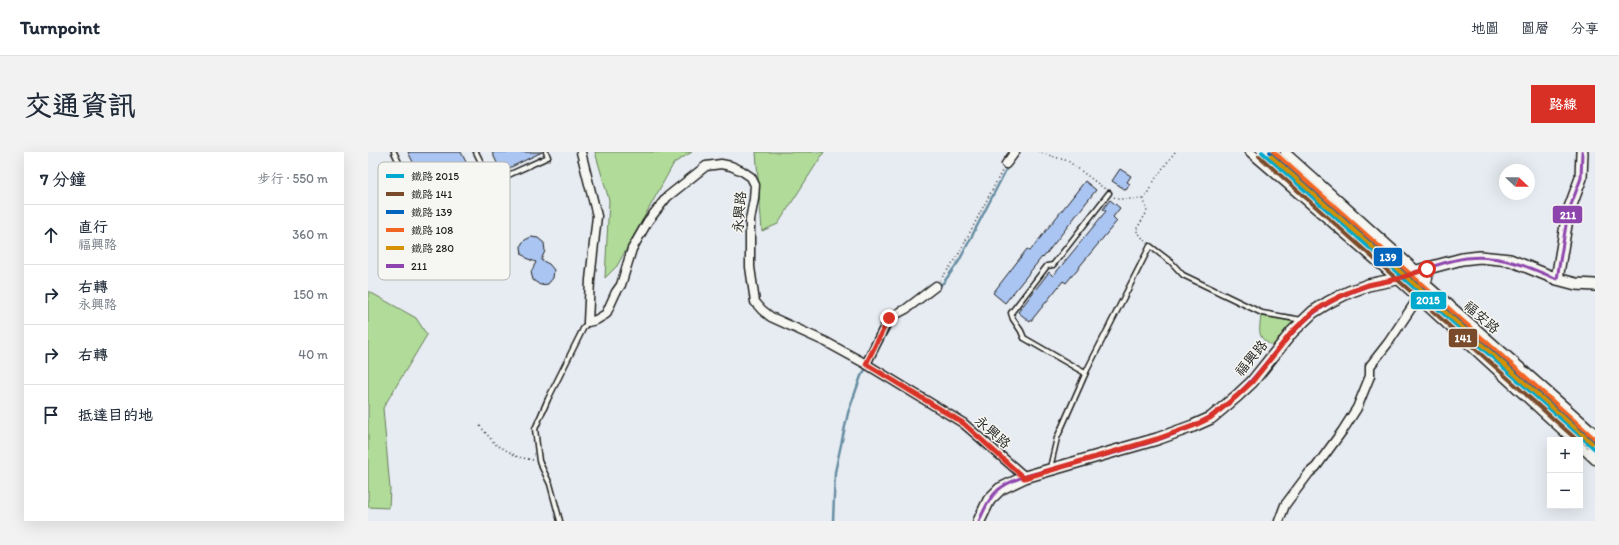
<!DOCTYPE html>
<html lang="zh-TW">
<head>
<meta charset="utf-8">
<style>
	:root { --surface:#fff; --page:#f2f2f3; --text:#1f2937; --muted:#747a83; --line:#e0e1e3; --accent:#d93025 }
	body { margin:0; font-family:Itim,"LXGW WenKai TC",sans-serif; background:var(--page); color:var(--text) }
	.controls { position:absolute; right:12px; bottom:12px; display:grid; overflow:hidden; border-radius:0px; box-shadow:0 4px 16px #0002 }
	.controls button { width:36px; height:36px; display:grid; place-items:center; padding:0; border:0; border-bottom:1px solid var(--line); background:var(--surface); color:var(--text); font:20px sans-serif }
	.compass { position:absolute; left:1131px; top:12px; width:36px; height:36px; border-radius:50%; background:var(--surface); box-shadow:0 4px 16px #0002; rotate:112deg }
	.stop { position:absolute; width:12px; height:12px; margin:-9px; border:3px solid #d93025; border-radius:50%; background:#fff }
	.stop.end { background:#d93025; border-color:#fff; box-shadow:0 1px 4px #0008 }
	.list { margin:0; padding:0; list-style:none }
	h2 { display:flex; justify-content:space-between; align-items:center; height:52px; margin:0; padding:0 16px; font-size:17px }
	h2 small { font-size:13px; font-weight:400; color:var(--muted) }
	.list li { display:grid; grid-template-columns:26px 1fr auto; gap:12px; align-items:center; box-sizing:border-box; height:60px; padding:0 16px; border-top:1px solid var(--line) }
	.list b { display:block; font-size:15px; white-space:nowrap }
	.list p { margin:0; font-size:13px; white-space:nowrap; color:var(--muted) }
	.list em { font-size:13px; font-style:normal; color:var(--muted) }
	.icon { flex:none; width:22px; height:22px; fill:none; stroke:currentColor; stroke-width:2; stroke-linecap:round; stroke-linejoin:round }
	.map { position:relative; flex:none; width:1227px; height:369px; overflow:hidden; border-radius:0px }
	header { display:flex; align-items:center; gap:24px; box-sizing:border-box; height:56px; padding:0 20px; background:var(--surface); border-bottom:1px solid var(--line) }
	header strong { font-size:19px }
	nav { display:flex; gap:22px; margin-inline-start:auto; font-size:14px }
	.intro { display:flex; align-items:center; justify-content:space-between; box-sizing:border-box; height:96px; padding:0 24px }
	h1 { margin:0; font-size:28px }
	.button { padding:10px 18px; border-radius:0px; background:var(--accent); color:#fff; font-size:14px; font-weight:700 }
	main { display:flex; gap:24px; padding:0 24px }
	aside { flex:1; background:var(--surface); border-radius:0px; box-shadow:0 4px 16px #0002 }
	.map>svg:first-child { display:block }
</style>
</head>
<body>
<header>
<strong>Turnpoint</strong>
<nav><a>地圖</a><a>圖層</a><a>分享</a></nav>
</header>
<div class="intro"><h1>交通資訊</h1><a class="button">路線</a></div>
<main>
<aside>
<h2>7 分鐘<small>步行 · 550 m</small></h2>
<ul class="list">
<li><svg class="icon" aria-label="ahead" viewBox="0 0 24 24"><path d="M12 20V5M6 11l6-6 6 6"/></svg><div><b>直行</b><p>福興路</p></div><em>360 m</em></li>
<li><svg class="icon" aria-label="right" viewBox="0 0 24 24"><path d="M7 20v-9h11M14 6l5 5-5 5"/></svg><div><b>右轉</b><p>永興路</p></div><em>150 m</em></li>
<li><svg class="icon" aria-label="right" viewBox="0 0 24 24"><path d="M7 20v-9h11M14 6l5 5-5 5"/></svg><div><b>右轉</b></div><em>40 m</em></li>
<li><svg class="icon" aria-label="arrive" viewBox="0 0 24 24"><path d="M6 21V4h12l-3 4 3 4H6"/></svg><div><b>抵達目的地</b></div></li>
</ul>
</aside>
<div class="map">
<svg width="1227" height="369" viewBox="0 0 1227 369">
	<rect width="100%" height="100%" fill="#e7ecf2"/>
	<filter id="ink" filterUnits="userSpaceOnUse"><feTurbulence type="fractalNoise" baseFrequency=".025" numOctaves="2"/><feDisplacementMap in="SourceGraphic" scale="8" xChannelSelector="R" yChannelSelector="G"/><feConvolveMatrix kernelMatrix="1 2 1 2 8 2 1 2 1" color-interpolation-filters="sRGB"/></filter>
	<g filter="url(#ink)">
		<!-- green -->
		<path fill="#b0db99" stroke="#667c5a" d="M 227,0 L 324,0 L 306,11 L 249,114 L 237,126 L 241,48 Z
			M 388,0 L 456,0 L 410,72 L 394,79 Z
			M 0,139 L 48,166 L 59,183 L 15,256 L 22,337 L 21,356 L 0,355 Z
			M 893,164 L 927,170 L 907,193 L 905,194 C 889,186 891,180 893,164 Z"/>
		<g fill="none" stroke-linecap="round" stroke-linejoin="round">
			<!-- stream -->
			<path stroke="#688ea3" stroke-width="2.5" d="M 570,135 L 576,130 L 591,109 L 640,14
				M 505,206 L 526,168 L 531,165
				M 465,369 L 467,320 L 480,261 L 493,224 L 499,215"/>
		</g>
		<!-- building -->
		<path fill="#aac5f2" stroke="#1c1c1c" d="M 40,0 L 93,0 L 107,28 L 64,49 Z
			M 124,0 L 174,0 L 133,20 Z
			M 752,17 L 763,24 L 759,30 L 762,32 L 758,38 L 744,29 Z
			M 717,29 L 728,38 L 675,106 L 674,105 L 637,151 L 625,141 L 659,97 L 662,99 Z
			M 742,48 L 752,56 L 745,65 L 749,69 L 698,131 L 695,129 L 662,170 L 650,160 L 681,120 L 685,124 L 694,113 L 738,59 L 735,57 Z
			M 163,85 L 170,86 L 176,91 L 177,99 L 173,108 L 181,112 L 186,118 L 185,126 L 180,132 L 172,133 L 165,128 L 163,120 L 168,110 L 160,107 L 154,102 L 153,95 L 154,91 L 157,88 Z"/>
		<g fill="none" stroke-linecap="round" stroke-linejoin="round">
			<!-- service casing -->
			<g stroke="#1c1c1c" stroke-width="7">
				<path id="service" d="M 26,0 L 54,59 L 69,63 L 123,31 L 180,5 L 178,0
					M 108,0 L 123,31
					M 717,221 L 656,186 L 653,179 L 645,167 L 643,161 L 679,114 L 685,113 L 741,41
					M 682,316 L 689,286 L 719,218 L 782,94 L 803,110 L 815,123 L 894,161 L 934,168
					M 192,369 L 182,332 L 171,309 L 167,277 L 180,247 L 216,175 L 220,170"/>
			</g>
			<!-- minor casing -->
			<g stroke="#1c1c1c" stroke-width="11">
				<path id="minor" d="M 213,0 L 229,64 L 222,128 L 220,170 L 228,168 L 238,162 L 248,140 L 253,133 L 264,97 L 280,69 L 299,45 L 338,14 L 353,12 L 363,14 L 374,19 L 383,25 L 387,33 L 386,47 L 382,68 L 382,115 L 387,150 L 394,158 L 403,165 L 458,190 L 498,212 L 595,271 L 657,325
					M 882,0 L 1029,127 L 1205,288
					M 917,0 L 1049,119 L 1058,132 L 1227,281
					M 638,12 L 647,0
					M 498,212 L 521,166 L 538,157 L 568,134
					M 1212,294 L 1227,308
					M 1221,302 L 1227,294
					M 911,369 L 917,353 L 941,321 L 948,315 L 975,278 L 989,256 L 1002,224 L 1002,214 L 1020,191 L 1050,146 L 1058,132 L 1060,126 L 1059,117"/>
			</g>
			<!-- tertiary casing -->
			<g stroke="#1c1c1c" stroke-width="14">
				<path id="tertiary" d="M 1189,127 L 1200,61 L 1213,26 L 1214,0
					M 611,369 L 621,348 L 632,337 L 657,325 L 789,287 L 825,274 L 843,266 L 869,244 L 884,230 L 924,180 L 945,160 L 961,150 L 981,140 L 1000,133 L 1029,127 L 1049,119 L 1094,107 L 1112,105 L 1142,108 L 1189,127 L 1208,132 L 1227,133"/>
			</g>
			<!-- path -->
			<path stroke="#1c1c1c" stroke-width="1.5" stroke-dasharray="1 3" stroke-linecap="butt" d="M 670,0 L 700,9 L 737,37
				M 746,45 L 749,47 L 776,47
				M 777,89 L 768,78 L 779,60 L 776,47 L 789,24 L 807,0
				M 572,128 L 588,107 L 634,19
				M 112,274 L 127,292 L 150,305 L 165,308"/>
			<!-- service -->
			<use href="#service" stroke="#f6f6f2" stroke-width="4"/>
			<!-- minor -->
			<use href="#minor" stroke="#f6f6f2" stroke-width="8"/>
			<!-- tertiary -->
			<use href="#tertiary" stroke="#f6f6f2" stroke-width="11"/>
			<!-- bus-1 casing -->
			<g stroke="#f6f6f2" stroke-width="6">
				<path id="bus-1" d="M 1189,127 L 1200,61 L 1213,26 L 1214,0
					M 611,369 C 616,358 621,346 630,338 C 647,324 673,321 693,315 C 740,302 789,292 833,270 C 876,248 899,205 933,172 C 952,154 976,141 1002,133 C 1011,130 1020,130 1028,127 C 1059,117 1090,102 1122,106 C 1146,108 1167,118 1189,127"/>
			</g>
			<!-- bus-1 -->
			<use href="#bus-1" stroke="#8e44ad" stroke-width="3"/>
			<!-- rail-1 casing -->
			<g stroke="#f6f6f2" stroke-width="7">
				<path id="rail-1" d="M 894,0 L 1227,297"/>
			</g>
			<!-- rail-2 casing -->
			<g stroke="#f6f6f2" stroke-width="7">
				<path id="rail-2" d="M 891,4 L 1209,288"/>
			</g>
			<!-- rail-3 casing -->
			<g stroke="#f6f6f2" stroke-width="7">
				<path id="rail-3" d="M 902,0 L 1227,290"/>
			</g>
			<!-- rail-4 casing -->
			<g stroke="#f6f6f2" stroke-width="7">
				<path id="rail-4" d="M 906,0 L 1227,287"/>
			</g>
			<!-- rail-5 casing -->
			<g stroke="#f6f6f2" stroke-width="7">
				<path id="rail-5" d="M 903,4 L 1224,291"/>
			</g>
			<!-- rail-1 -->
			<use href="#rail-1" stroke="#00a9ce" stroke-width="4"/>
			<!-- rail-2 -->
			<use href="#rail-2" stroke="#7a4b2a" stroke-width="4"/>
			<!-- rail-3 -->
			<use href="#rail-3" stroke="#0065bd" stroke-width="4"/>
			<!-- rail-4 -->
			<use href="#rail-4" stroke="#f26522" stroke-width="4"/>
			<!-- rail-5 -->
			<use href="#rail-5" stroke="#d69104" stroke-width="4"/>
		</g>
	</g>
	<g fill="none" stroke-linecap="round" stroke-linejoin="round" filter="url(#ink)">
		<!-- route -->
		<path stroke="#d93025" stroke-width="5" d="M 521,166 L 498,212 L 595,271 L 656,326 L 789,287 L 825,274 L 842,266 L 869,244 L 884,230 L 924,180 L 945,160 L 961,150 L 981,140 L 1000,133 L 1029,127 L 1059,117"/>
	</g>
	<g text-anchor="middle" stroke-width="3" stroke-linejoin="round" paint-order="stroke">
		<!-- street labels -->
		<g font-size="14" fill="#1c1c1c" stroke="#f6f6f2">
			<text transform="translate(371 60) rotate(-85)" y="5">永興路</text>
			<text transform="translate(1114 165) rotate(41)" y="5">福安路</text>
			<text transform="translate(883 206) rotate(-50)" y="5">福興路</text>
			<text transform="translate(625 280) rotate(41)" y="5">永興路</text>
		</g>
	</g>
	<!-- legend -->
	<rect x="10" y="10" width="132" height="118" rx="6" fill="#f6f6f2" stroke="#b5b5b2" stroke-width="1"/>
	<rect x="18" y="22" width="18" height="4" fill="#00a9ce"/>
	<rect x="18" y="40" width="18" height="4" fill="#7a4b2a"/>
	<rect x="18" y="58" width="18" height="4" fill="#0065bd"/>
	<rect x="18" y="76" width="18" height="4" fill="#f26522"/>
	<rect x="18" y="94" width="18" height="4" fill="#d69104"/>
	<rect x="18" y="112" width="18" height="4" fill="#8e44ad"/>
	<g font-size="11" fill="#1c1c1c">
		<text x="43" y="28">鐵路 2015</text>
		<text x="43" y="46">鐵路 141</text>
		<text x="43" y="64">鐵路 139</text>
		<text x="43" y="82">鐵路 108</text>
		<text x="43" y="100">鐵路 280</text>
		<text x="43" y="118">211</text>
	</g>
	<g stroke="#f6f6f2" stroke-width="1.5">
		<rect x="1184" y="53" width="31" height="19" rx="4" fill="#8e44ad"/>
		<rect x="1005" y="95" width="30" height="20" rx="4" fill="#0065bd"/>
		<rect x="1042" y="139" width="37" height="19" rx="4" fill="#00a9ce"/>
		<rect x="1080" y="176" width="30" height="20" rx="4" fill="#7a4b2a"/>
	</g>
	<g font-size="11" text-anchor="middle" font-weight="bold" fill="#fff">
		<text x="1200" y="67">211</text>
		<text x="1020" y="109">139</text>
		<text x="1060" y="152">2015</text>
		<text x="1095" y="190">141</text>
	</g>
</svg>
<div class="controls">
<button>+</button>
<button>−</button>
</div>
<svg class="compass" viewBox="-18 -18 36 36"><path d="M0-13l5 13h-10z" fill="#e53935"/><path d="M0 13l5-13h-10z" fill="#747a83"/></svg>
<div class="stop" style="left:1059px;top:117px"></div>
<div class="stop end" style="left:521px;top:166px"></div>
</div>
</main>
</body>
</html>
